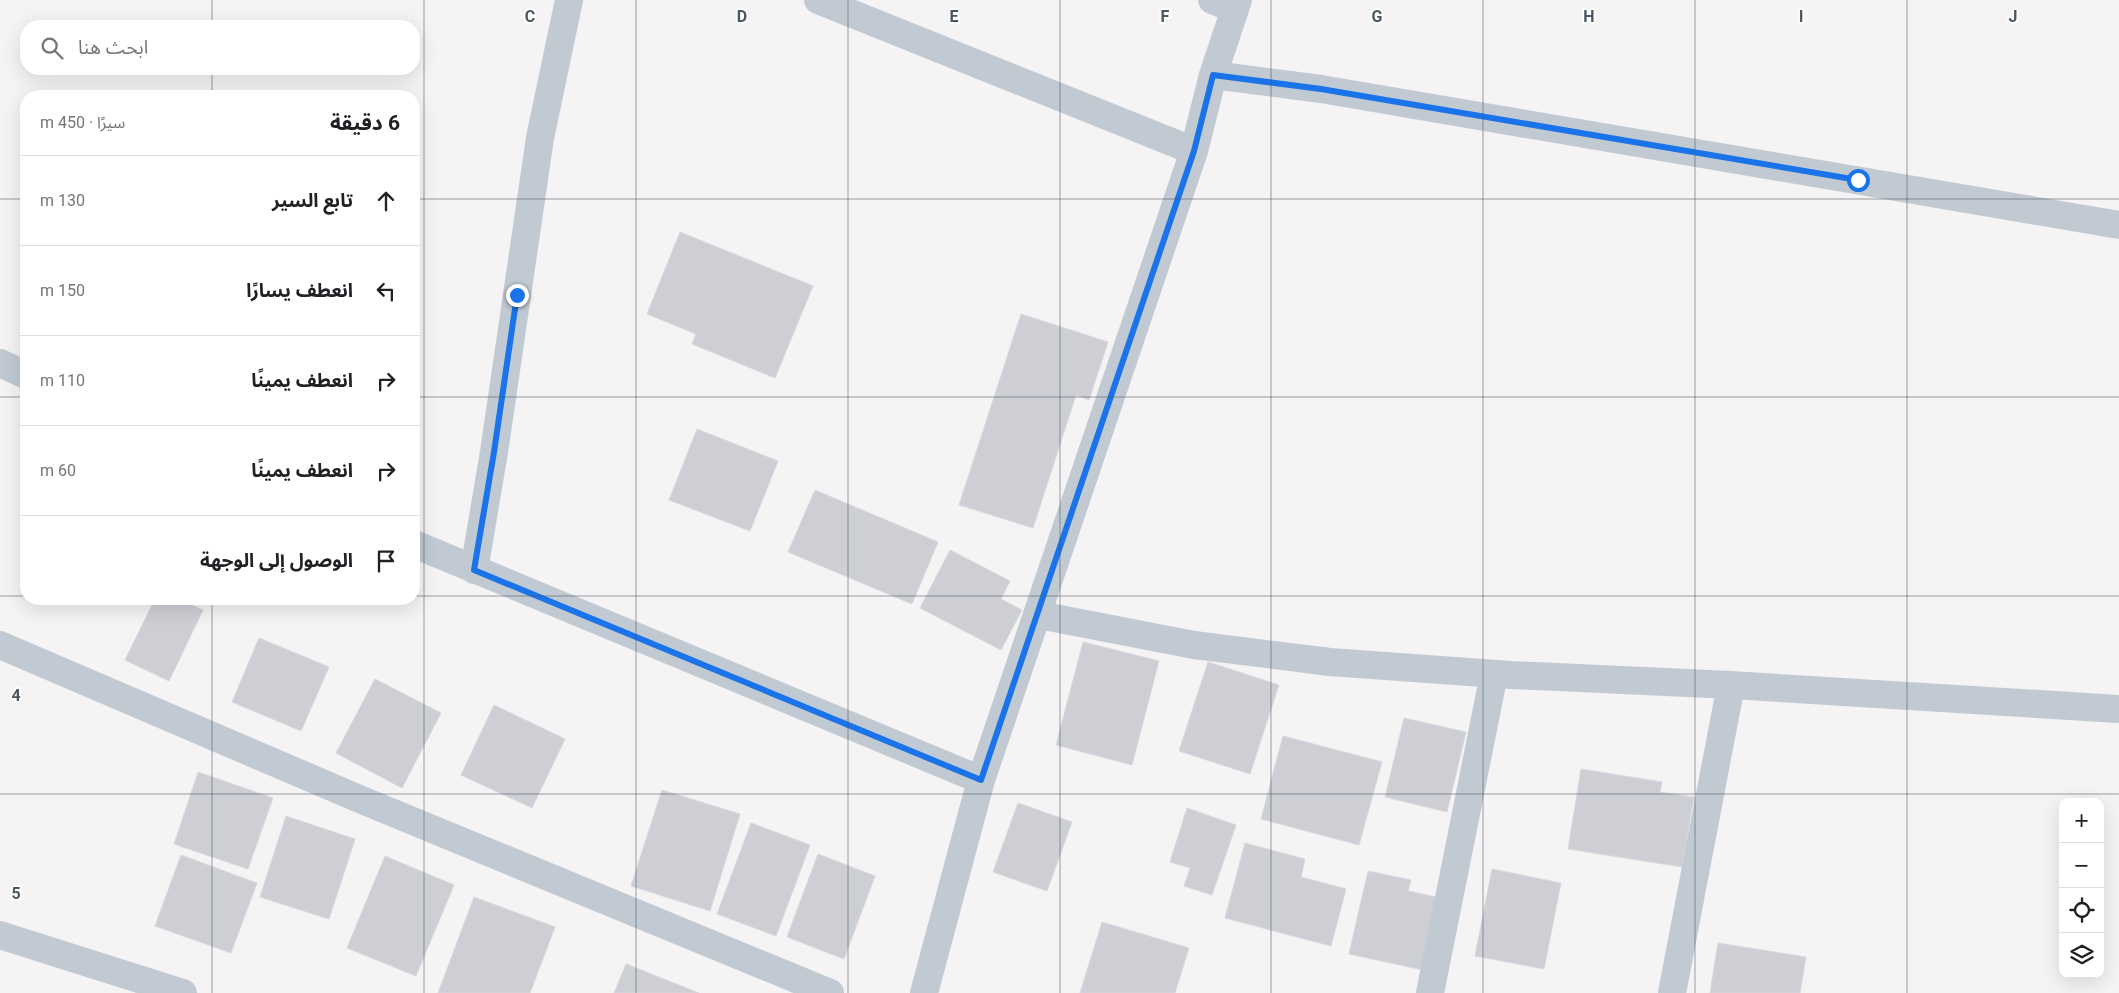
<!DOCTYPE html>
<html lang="ar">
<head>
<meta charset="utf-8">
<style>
	:root { --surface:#fff; --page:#f6f6f6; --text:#202124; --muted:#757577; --line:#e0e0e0 }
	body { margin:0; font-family:Roboto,"Noto Sans Arabic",sans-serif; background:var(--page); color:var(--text); direction:rtl }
	.controls { position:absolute; right:15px; bottom:15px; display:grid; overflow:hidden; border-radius:10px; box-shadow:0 5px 20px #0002 }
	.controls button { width:45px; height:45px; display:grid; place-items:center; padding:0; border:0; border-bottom:1px solid var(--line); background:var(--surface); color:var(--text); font:25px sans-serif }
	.stop { position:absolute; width:15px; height:15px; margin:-11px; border:4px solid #1a73e8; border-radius:50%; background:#fff }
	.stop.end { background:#1a73e8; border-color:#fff; box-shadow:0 1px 5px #0008 }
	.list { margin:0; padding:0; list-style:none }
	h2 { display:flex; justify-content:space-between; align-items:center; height:65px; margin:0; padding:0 20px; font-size:21px }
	h2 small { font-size:16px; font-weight:400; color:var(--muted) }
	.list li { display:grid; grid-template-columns:32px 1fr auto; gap:15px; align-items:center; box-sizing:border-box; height:90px; padding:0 20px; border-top:1px solid var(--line) }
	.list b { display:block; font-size:19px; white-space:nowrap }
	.list em { font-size:16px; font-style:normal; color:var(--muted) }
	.icon { flex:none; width:28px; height:28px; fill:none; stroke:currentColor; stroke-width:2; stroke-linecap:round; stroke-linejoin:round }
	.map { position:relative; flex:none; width:2119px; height:993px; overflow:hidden; direction:ltr }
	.search { position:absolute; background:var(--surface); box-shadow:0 5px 20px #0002; left:20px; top:20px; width:400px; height:55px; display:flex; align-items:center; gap:12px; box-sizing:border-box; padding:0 18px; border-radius:20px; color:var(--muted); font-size:19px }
	.panel { position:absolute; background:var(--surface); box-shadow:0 5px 20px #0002; left:20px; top:90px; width:400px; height:515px; border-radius:20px; direction:rtl }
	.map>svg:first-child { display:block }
</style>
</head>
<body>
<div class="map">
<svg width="2119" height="993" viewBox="0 0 2119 993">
	<rect width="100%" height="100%" fill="#f5f3f3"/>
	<!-- building -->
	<path fill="#cdcfd5" stroke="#d7d9de" d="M 680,232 L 813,286 L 775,378 L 692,344 L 696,334 L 647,314 Z
		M 1021,314 L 1108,342 L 1089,400 L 1076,395 L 1033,528 L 959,505 Z
		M 697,429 L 778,461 L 750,531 L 669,500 Z
		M 815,490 L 938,542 L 912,604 L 788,552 Z
		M 950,550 L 1010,581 L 1001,599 L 1022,610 L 1001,650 L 920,608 Z
		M 155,599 L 178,599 L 203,610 L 169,681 L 125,660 Z
		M 259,638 L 329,667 L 301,731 L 232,702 Z
		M 1083,642 L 1159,661 L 1132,765 L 1056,745 Z
		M 1208,662 L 1279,685 L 1250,774 L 1179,751 Z
		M 375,679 L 441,713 L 402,788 L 336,753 Z
		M 494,705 L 565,739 L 532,808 L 461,775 Z
		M 1404,718 L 1466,732 L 1447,812 L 1385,797 Z
		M 1283,736 L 1382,762 L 1359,845 L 1261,819 Z
		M 1581,769 L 1662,782 L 1660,792 L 1694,797 L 1682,867 L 1568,849 Z
		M 198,772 L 273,798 L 248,869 L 174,844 Z
		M 662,790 L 740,814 L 710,911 L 631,886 Z
		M 1018,803 L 1072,822 L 1047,891 L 993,872 Z
		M 1187,808 L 1236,825 L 1212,895 L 1184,886 L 1190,868 L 1170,862 Z
		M 286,816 L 355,839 L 329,919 L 260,897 Z
		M 751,823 L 810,845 L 776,936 L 717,914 Z
		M 1245,843 L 1305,859 L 1301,877 L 1346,889 L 1331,946 L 1225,918 Z
		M 818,854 L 875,876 L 844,959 L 787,937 Z
		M 181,855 L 257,883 L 231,953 L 155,926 Z
		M 385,856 L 454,885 L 416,976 L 347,948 Z
		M 1492,869 L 1561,883 L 1544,969 L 1475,956 Z
		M 1368,871 L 1411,880 L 1408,891 L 1440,898 L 1423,970 L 1349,954 Z
		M 474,897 L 555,927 L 530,993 L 438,993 Z
		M 1102,922 L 1189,948 L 1175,993 L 1080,993 Z
		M 1718,943 L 1806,957 L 1800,993 L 1710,993 Z
		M 626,964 L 699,993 L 614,993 Z"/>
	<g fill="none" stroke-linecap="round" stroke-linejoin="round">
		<!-- minor -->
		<path stroke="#c1cad2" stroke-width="28" d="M 818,0 L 1194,151
			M 1212,0 L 1235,9
			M 1213,75 L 1321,89 L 2119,225
			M 0,363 L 26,375
			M 414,544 L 981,780
			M 474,570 L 494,452 L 540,138 L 569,0
			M 1039,615 L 1194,645 L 1330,662 L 1511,675 L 1731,685 L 2119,709
			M 0,645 L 357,798 L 830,993
			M 0,935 L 183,993
			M 924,993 L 981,780 L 1194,151 L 1213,75 L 1238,0
			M 1430,993 L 1494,674
			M 1672,993 L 1731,685"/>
	</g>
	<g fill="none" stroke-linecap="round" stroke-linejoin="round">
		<!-- route -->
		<path stroke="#1a73e8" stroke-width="6" d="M 517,295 L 494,452 L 474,570 L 981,780 L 1194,151 L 1213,75 L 1321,89 L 1858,180"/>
	</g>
	<!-- grid -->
	<path fill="none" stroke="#4a5661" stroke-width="1" stroke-opacity="0.55" d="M 212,0 L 212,26M 424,0 L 424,993M 636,0 L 636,993M 848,0 L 848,993M 1060,0 L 1060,993M 1271,0 L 1271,993M 1483,0 L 1483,993M 1695,0 L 1695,993M 1907,0 L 1907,993M 212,69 L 212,96M 0,199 L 26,199M 414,199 L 2119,199M 0,397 L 26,397M 414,397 L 2119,397M 0,596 L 26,596M 414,596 L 2119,596M 212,599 L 212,993M 0,794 L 2119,794"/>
	<g font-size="16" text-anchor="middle" font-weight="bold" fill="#4a5661" stroke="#fff" stroke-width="4" stroke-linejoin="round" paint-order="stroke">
		<text x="530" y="22">C</text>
		<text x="742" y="22">D</text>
		<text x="954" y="22">E</text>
		<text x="1165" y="22">F</text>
		<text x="1377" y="22">G</text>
		<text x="1589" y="22">H</text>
		<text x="1801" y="22">I</text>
		<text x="2013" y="22">J</text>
		<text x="16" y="701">4</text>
		<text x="16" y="899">5</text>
	</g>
</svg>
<div class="controls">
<button>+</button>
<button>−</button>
<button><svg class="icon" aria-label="locate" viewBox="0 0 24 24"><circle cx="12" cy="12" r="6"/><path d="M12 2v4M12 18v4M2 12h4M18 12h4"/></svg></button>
<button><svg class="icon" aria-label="layers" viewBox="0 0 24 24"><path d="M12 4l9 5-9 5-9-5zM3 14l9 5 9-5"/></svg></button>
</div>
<div class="stop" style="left:1858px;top:180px"></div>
<div class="stop end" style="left:517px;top:295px"></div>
<div class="search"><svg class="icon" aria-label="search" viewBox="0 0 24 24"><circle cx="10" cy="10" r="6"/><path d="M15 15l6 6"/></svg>ابحث هنا</div>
<section class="panel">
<h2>6 دقيقة<small>سيرًا · 450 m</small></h2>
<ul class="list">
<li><svg class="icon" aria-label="ahead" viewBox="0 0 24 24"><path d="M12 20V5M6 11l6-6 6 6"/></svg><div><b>تابع السير</b></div><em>130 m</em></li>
<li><svg class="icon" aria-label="left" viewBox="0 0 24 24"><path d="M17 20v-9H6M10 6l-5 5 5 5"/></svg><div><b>انعطف يسارًا</b></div><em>150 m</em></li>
<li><svg class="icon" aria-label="right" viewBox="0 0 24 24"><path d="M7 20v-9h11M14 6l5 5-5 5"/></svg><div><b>انعطف يمينًا</b></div><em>110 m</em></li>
<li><svg class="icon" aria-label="right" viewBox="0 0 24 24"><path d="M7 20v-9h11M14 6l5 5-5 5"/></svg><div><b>انعطف يمينًا</b></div><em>60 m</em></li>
<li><svg class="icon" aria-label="arrive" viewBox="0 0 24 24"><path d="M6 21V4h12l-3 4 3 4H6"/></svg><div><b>الوصول إلى الوجهة</b></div></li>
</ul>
</section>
</div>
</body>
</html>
